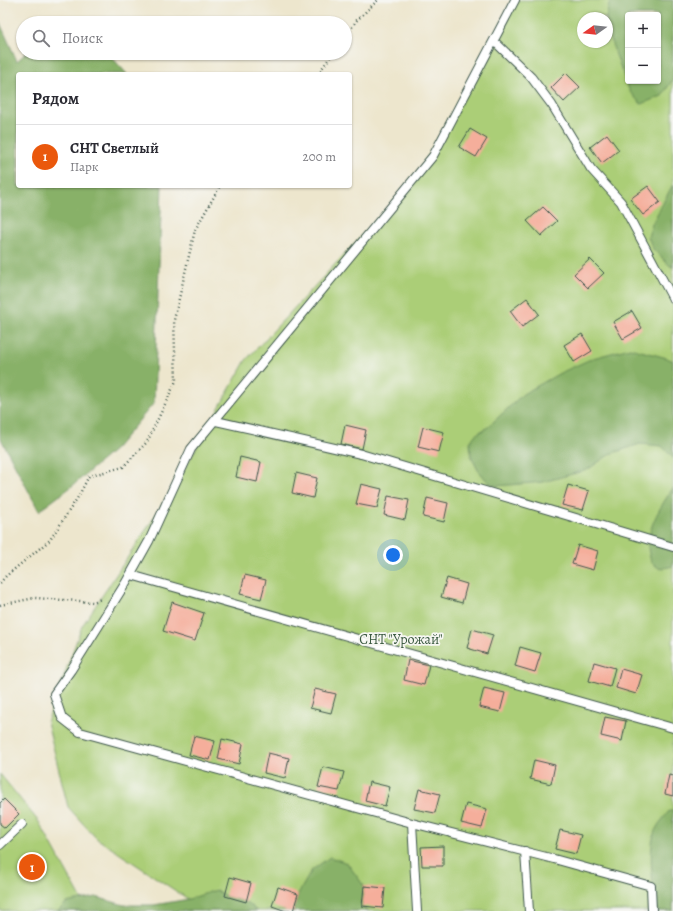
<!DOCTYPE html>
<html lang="ru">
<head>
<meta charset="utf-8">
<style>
	:root { --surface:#fff; --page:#f7f7f7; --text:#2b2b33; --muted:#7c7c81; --line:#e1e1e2; --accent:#ea580c }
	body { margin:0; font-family:Alegreya,serif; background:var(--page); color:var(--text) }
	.controls { position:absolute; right:12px; top:12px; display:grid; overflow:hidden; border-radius:4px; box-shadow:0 1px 3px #0004 }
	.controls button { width:36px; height:36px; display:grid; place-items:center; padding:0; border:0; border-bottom:1px solid var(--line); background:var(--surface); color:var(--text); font:20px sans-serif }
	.compass { position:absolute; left:577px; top:12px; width:36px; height:36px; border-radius:50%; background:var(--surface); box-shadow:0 1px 3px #0004; rotate:255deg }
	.you { position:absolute; left:393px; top:555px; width:14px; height:14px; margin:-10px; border:3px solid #fff; border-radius:50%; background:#1a73e8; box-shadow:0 0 0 6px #1a73e833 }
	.badge { display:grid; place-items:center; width:26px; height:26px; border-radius:50%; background:var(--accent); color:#fff; font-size:13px; font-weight:700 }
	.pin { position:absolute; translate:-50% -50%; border:2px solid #fff; box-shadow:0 1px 4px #0006 }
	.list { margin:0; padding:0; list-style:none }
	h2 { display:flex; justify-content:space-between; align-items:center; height:52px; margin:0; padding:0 16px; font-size:17px }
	h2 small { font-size:13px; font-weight:400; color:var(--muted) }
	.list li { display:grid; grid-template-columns:26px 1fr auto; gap:12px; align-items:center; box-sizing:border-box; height:64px; padding:0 16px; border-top:1px solid var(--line) }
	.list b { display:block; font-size:15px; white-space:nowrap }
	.list p { margin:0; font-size:13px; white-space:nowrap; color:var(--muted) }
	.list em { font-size:13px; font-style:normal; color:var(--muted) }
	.icon { flex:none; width:22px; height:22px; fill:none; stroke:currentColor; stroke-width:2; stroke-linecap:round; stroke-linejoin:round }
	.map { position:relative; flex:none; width:673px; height:911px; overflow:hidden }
	.search { position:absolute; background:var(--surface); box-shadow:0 1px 3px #0004; left:16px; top:16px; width:336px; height:44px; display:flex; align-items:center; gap:10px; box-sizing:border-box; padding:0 14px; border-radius:22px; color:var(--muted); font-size:15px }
	.panel { position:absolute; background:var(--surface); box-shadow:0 1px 3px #0004; left:16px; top:72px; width:336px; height:116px; border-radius:4px }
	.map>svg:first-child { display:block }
</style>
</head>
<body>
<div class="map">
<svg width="673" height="911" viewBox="0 0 673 911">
	<rect width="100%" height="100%" fill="#f6f6f2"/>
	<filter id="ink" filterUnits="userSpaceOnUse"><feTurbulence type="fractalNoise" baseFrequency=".025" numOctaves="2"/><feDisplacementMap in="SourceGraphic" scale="8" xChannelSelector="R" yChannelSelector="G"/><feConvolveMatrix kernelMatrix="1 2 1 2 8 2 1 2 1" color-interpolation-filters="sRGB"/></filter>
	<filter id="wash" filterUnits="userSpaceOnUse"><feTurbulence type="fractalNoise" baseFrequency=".012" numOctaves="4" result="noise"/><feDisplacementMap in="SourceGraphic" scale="16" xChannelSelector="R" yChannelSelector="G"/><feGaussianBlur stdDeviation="0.9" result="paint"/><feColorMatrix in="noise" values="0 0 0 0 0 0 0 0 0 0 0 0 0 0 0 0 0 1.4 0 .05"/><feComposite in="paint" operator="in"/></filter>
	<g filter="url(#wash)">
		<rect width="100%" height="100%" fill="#ede6cd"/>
		<!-- green -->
		<path fill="#abce77" stroke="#658656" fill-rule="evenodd" d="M 517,0 L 673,0 L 673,911 L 206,911 L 96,838 L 68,807 L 47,722 L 82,626 L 173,489 L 246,360 L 417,176 ZM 628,15 L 658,15 L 658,81 L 628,81 ZM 583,18 L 607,18 L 607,42 L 583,42 Z
			M 0,774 L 39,822 L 88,911 L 0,911 Z"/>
		<!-- forest -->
		<path fill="#88b168" stroke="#54774e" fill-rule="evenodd" d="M 610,0 L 673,0 L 673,79 L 662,96 L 641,104 L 630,92 L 607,31 L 606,18 ZM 628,15 L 658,15 L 658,81 L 628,81 Z
			M 0,23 L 17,61 L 26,53 L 108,53 L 127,74 L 18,74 L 18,186 L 162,186 L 154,403 L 115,449 L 71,487 L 39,511 L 0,437 Z
			M 673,184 L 673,267 L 670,266 L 653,249 L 648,237 L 652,224 Z
			M 630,348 L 667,358 L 673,361 L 673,458 L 662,446 L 640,444 L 610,454 L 587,470 L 543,482 L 497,486 L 488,482 L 478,470 L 471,456 L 470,442 L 475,435 L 488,427 L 523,394 L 560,373 L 593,358 Z
			M 673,488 L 673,566 L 660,569 L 651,562 C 650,557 648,551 648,546 C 649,524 661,506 673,488 Z
			M 669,811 L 673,811 L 673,911 L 658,911 C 653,891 648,854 654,834 C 656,826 664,818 669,811 Z
			M 330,857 L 347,863 L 364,886 L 362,906 L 367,911 L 293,911 L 298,894 L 312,870 Z
			M 216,890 L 225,896 L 246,902 L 257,911 L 58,911 L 66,903 L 96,897 L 124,905 L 154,905 L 189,899 Z"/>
		<g id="blocks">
			<!-- building -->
			<path fill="#f5ae9b" d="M 566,73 L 580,87 L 564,102 L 551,88 Z
				M 470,129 L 487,139 L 476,157 L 459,147 Z
				M 607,134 L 619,150 L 602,163 L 590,147 Z
				M 648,186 L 660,202 L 643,215 L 630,199 Z
				M 543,207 L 557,221 L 541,236 L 527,221 Z
				M 590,259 L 604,273 L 588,288 L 574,274 Z
				M 527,298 L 539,314 L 522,327 L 510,311 Z
				M 632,311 L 642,328 L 623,339 L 613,322 Z
				M 582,334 L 592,351 L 574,362 L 564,345 Z
				M 345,425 L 366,430 L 362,449 L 341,444 Z
				M 423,427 L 444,432 L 439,452 L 418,447 Z
				M 240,457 L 261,462 L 257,482 L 236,477 Z
				M 296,473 L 317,478 L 313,498 L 292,493 Z
				M 361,484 L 382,489 L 377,508 L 356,504 Z
				M 568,485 L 589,491 L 583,510 L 562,505 Z
				M 388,496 L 409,500 L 405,520 L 384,515 Z
				M 427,498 L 448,503 L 444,522 L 423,517 Z
				M 578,545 L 598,551 L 593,570 L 572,564 Z
				M 245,575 L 266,580 L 261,599 L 240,594 Z
				M 447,578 L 467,584 L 462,603 L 441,597 Z
				M 172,602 L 204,613 L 195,641 L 163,631 Z
				M 472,629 L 493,635 L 487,654 L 467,648 Z
				M 520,647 L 541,653 L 535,672 L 515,666 Z
				M 408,660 L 429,665 L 424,685 L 404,680 Z
				M 594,662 L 615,668 L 610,687 L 589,681 Z
				M 621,669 L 642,675 L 636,694 L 616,688 Z
				M 484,688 L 505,693 L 500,712 L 479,707 Z
				M 315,689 L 336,694 L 331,713 L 310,708 Z
				M 605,717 L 626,721 L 622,741 L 601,736 Z
				M 194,736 L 215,741 L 210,760 L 189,755 Z
				M 222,739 L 243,744 L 239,764 L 218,759 Z
				M 268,753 L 289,758 L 285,778 L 264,773 Z
				M 534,760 L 555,765 L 551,784 L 530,779 Z
				M 323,767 L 344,772 L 339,791 L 318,787 Z
				M 669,775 L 673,776 L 673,796 L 665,794 Z
				M 369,782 L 390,787 L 385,806 L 365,801 Z
				M 419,789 L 440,794 L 435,813 L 414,809 Z
				M 4,799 L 19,814 L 5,828 L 0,824 L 0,803 Z
				M 466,804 L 487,809 L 482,828 L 461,823 Z
				M 560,830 L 581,835 L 576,854 L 555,849 Z
				M 443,846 L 443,866 L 422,866 L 421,847 Z
				M 230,877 L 251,883 L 246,902 L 225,896 Z
				M 364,886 L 385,888 L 383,908 L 362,906 Z
				M 278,887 L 298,894 L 293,911 L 286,911 L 272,906 Z"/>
		</g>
	</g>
	<g filter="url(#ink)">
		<use href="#blocks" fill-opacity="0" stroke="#3e564b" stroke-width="1"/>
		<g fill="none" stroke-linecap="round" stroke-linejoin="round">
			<!-- service casing -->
			<g stroke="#3e564b" stroke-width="10">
				<path id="service" d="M 515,0 L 433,156 L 191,449 L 149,541 L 125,584 L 71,670 L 54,694 L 62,718 L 80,732 L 412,823 L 554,859 L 651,886 L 652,911
					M 494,41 L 531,77 L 552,105 L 591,169 L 621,202 L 673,299
					M 216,421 L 361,454 L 673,547
					M 131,575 L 673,728
					M 412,823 L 417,911
					M 0,845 L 22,824
					M 525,851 L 529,911"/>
			</g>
			<!-- path -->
			<path stroke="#3e564b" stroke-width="2.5" stroke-dasharray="1 3" stroke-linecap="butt" d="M 345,37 L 357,20 L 378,0
				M 318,74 L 333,53
				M 0,583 L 6,576 L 50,540 L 78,497 L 89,476 L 123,467 L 147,442 L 176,381 L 174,320 L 195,230 L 220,186
				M 0,605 L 35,598 L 93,602 L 101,599"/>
			<!-- service -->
			<use href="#service" stroke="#fff" stroke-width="8"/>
		</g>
	</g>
	<g text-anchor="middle" stroke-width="3.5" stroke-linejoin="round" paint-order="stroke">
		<!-- park labels -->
		<g font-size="14" fill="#3b5a41" stroke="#f6f6f2">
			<text x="401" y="644">СНТ "Урожай"</text>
		</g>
	</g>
</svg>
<div class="controls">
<button>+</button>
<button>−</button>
</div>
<svg class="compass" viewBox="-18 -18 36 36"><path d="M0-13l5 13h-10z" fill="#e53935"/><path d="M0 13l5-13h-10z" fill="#7c7c81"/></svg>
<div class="you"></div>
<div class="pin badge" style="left:32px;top:867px">1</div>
<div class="search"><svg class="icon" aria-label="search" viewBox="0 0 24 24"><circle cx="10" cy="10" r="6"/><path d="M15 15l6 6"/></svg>Поиск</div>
<section class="panel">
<h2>Рядом<small></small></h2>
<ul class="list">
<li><span class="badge">1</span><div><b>СНТ Светлый</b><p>Парк</p></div><em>200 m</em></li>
</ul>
</section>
</div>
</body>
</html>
